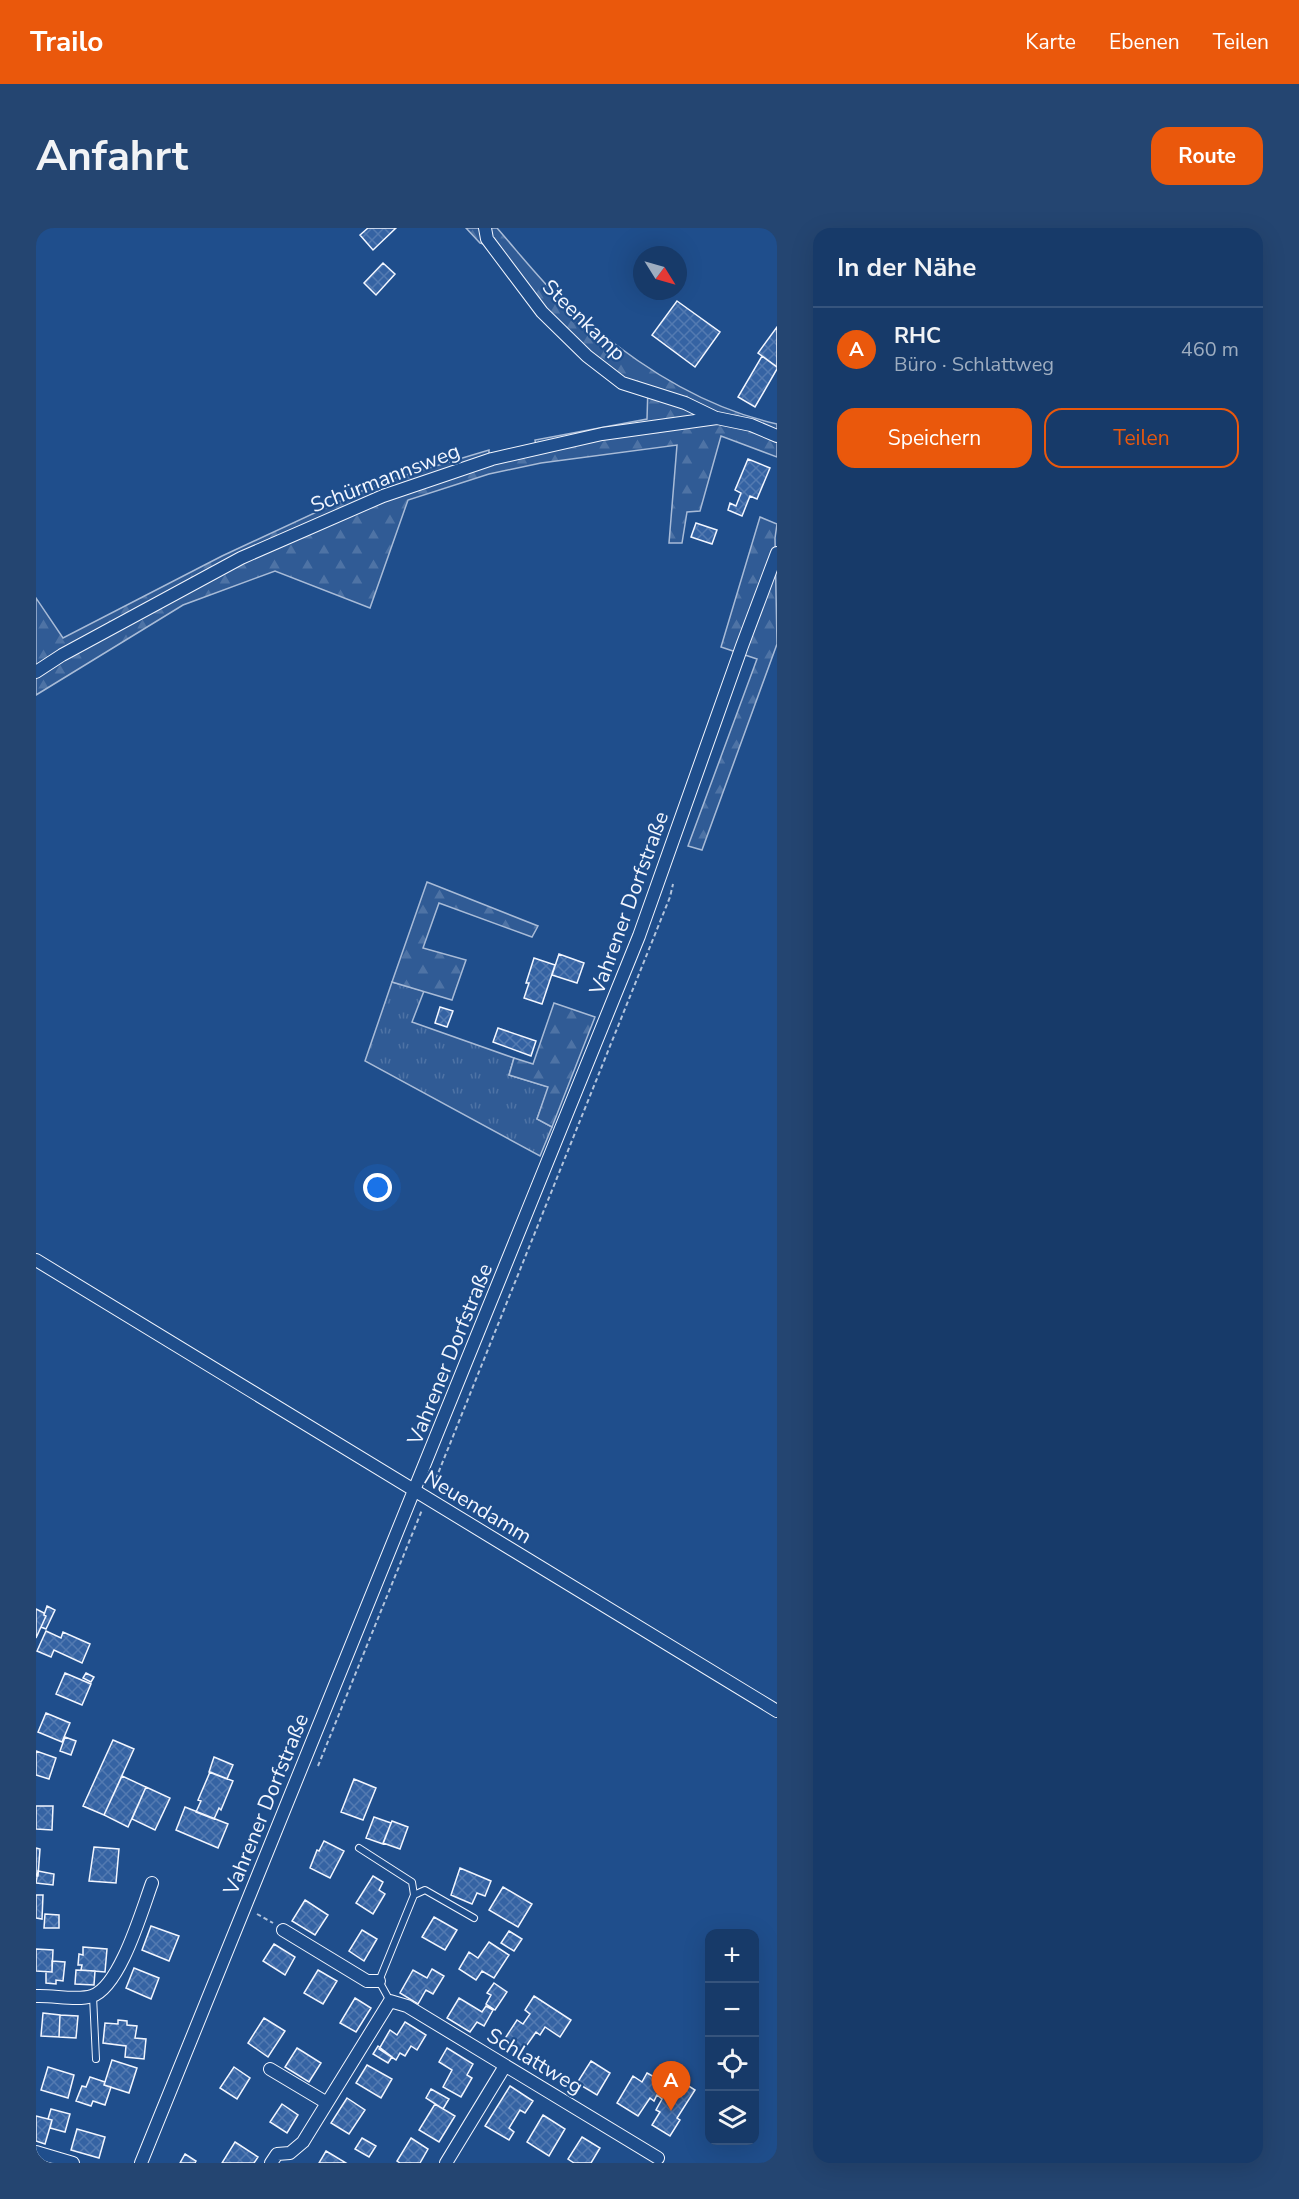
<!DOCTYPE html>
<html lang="de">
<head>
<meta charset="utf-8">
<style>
	:root { --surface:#173a69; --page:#244571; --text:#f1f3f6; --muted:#9eadc0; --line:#36547d; --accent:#ea580c }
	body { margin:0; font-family:"Nunito Sans",sans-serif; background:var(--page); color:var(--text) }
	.controls { position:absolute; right:18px; bottom:18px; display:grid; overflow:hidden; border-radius:12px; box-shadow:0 6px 24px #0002 }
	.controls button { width:54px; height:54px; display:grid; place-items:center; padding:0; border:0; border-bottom:2px solid var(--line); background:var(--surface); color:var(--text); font:30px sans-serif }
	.compass { position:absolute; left:597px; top:18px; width:54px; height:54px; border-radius:50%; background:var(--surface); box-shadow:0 6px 24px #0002; rotate:127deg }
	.you { position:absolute; left:342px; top:960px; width:21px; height:21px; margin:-15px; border:4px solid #fff; border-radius:50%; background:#1a73e8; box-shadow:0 0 0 9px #1a73e833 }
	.badge { display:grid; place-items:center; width:39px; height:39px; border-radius:50%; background:var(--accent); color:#fff; font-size:20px; font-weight:700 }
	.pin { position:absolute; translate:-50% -50px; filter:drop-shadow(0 2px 3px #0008) }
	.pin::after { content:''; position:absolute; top:32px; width:21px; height:18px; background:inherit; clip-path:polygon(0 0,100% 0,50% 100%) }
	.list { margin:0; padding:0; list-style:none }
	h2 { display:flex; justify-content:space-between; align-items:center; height:78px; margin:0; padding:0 24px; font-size:26px }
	h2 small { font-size:20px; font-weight:400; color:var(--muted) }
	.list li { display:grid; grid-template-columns:39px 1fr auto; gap:18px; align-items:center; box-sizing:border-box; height:84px; padding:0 24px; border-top:2px solid var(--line) }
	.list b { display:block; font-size:22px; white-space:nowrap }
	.list p { margin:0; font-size:20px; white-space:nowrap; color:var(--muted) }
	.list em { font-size:20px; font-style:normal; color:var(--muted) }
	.actions { display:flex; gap:12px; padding:18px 24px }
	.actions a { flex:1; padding:14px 0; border:2px solid var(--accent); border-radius:18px; text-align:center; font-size:21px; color:var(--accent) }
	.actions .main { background:var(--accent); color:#fff }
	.icon { flex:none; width:33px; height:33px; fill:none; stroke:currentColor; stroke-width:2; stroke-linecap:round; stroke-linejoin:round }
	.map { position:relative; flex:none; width:741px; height:1935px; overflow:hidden; border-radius:18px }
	header { display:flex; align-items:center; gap:36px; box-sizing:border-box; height:84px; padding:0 30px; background:var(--accent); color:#fff }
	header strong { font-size:28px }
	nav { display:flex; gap:33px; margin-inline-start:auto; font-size:21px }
	.intro { display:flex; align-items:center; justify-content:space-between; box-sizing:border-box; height:144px; padding:0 36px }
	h1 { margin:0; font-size:42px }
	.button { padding:15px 27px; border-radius:18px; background:var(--accent); color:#fff; font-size:21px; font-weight:700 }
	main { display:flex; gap:36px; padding:0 36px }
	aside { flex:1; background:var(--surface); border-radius:18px; box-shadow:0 6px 24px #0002 }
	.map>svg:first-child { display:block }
</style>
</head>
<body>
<header>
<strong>Trailo</strong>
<nav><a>Karte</a><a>Ebenen</a><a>Teilen</a></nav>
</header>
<div class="intro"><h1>Anfahrt</h1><a class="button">Route</a></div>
<main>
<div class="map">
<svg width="741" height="1935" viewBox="0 0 741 1935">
	<defs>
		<pattern id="grass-tufts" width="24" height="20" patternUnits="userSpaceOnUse" patternTransform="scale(1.5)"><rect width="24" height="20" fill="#305b95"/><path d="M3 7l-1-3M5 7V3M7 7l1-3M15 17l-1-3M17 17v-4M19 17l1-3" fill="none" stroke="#4e73a5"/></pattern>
		<pattern id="forest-firs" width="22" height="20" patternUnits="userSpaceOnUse" patternTransform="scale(1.5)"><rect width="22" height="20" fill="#305b95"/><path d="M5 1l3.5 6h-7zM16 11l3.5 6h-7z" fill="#4e73a5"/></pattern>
		<pattern id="building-cross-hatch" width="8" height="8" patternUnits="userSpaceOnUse" patternTransform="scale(1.5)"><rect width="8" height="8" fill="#3563a3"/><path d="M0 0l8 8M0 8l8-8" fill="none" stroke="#537ab1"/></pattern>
	</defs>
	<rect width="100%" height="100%" fill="#1f4e8c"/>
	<!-- grass -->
	<path fill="url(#grass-tufts)" stroke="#a8bbd7" stroke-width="1.5" d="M 356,754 L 388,763 L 376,794 L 478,830 L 473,847 L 513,859 L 501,891 L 516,899 L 504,928 L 329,833 Z"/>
	<!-- forest -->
	<path fill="url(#forest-firs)" stroke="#a8bbd7" stroke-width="1.5" d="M 430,0 L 461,0 C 483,25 504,52 528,75 C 537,85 549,93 560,101 C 612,144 674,181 741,196 L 741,229 L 685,208 L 664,283 L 651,284 L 646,315 L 633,315 L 641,217 L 505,235 L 453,246 L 372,272 L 334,380 L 239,343 L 147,377 L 0,467 L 0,370 L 27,410 L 186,328 L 343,255 L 453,222 L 453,234 L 501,225 L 499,212 L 611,191 L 612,158 L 586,150 L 554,126 L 508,82 L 464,20 L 444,15 Z
		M 724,289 L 741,296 L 739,310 L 741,416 L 666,622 L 652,618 L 721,431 L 685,419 Z
		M 391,654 L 502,698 L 496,709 L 403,675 L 387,720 L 430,732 L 416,772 L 356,754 Z
		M 518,775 L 559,789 L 516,899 L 501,891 L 512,859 L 473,847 L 478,830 L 497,836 Z"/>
	<!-- building -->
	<path fill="url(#building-cross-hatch)" stroke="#f2f6ff" stroke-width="1.5" d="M 332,0 L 360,0 L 337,22 L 324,7 Z
		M 347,35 L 359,46 L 340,67 L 328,55 Z
		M 641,73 L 684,104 L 659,139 L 616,107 Z
		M 741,99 L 741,139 L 722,125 Z
		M 726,128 L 741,139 L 741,141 L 719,179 L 702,169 Z
		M 712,231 L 734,240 L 721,271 L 714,268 L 706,288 L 692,282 L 694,275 L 700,278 L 705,265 L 699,262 Z
		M 660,295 L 681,302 L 676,316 L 655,309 Z
		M 523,726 L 548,735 L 541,755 L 516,747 Z
		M 498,730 L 519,737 L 506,776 L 488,770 L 493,755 L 490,755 Z
		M 404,779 L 417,783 L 411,799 L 399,795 Z
		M 462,800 L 500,813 L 495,828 L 457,814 Z
		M 11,1378 L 19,1382 L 10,1401 L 5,1399 L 10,1388 L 8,1387 Z
		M 0,1381 L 8,1385 L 8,1387 L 10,1388 L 0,1410 Z
		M 10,1403 L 25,1410 L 27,1404 L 54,1416 L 46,1435 L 18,1422 L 15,1429 L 1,1423 Z
		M 29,1445 L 55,1456 L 46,1477 L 20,1466 Z
		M 50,1445 L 58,1449 L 55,1454 L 47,1450 Z
		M 10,1485 L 34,1495 L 26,1514 L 2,1504 Z
		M 29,1509 L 40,1513 L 35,1527 L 24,1523 Z
		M 77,1512 L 98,1521 L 68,1587 L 47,1578 Z
		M 0,1523 L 20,1530 L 13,1551 L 0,1547 Z
		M 178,1529 L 197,1537 L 191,1551 L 173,1544 Z
		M 174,1544 L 197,1553 L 185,1582 L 183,1580 L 178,1591 L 160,1584 L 165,1573 L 162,1572 Z
		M 86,1548 L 110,1559 L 92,1599 L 68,1587 Z
		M 318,1551 L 340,1560 L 327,1592 L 305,1584 Z
		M 110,1559 L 134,1570 L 119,1602 L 96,1591 Z
		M 0,1578 L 17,1578 L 16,1602 L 0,1601 Z
		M 149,1579 L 192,1596 L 182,1620 L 140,1602 Z
		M 338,1589 L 355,1595 L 347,1616 L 330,1610 Z
		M 356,1593 L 372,1599 L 364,1621 L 347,1615 Z
		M 288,1613 L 308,1623 L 294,1650 L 274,1640 L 281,1622 L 283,1623 Z
		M 58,1619 L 83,1621 L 80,1655 L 53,1653 Z
		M 0,1620 L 4,1621 L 2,1648 L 0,1648 Z
		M 424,1640 L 455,1653 L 449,1668 L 441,1665 L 436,1676 L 415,1667 Z
		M 2,1643 L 18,1646 L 17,1657 L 0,1655 Z
		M 337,1648 L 347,1654 L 343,1662 L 349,1666 L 337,1686 L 320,1675 Z
		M 467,1659 L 496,1676 L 482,1699 L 453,1682 Z
		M 0,1667 L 7,1667 L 6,1691 L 0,1690 Z
		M 269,1672 L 292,1687 L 279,1707 L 256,1693 Z
		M 9,1686 L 23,1687 L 23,1700 L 8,1700 Z
		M 398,1689 L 421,1702 L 409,1722 L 386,1709 Z
		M 115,1698 L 143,1708 L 133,1733 L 106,1722 Z
		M 326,1702 L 341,1711 L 328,1733 L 313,1723 Z
		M 473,1703 L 486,1711 L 478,1723 L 465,1715 Z
		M 453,1714 L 473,1727 L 458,1750 L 446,1743 L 440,1752 L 423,1741 L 433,1724 L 442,1730 Z
		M 238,1716 L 259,1729 L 249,1747 L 227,1733 Z
		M 47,1719 L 71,1721 L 69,1744 L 45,1742 L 46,1737 L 42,1737 L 43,1726 L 47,1727 Z
		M 0,1721 L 17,1722 L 16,1744 L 0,1743 Z
		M 16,1733 L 29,1734 L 27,1753 L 20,1752 L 20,1756 L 10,1755 L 10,1744 L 16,1744 Z
		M 98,1740 L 123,1750 L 115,1771 L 90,1760 Z
		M 396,1741 L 408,1748 L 397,1766 L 390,1762 L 382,1776 L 364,1765 L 377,1742 L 391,1750 Z
		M 40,1742 L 59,1743 L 58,1757 L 39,1756 Z
		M 282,1742 L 301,1753 L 287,1776 L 268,1765 Z
		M 458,1755 L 471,1764 L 459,1782 L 450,1776 L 455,1767 L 451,1765 Z
		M 498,1768 L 535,1792 L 524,1809 L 509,1799 L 504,1807 L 500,1804 L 486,1824 L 468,1812 L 481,1792 L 487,1796 L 494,1786 L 489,1782 Z
		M 319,1770 L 335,1780 L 320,1804 L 304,1795 Z
		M 423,1770 L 446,1784 L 450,1778 L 457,1782 L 448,1798 L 441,1794 L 434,1804 L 411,1790 Z
		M 7,1785 L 24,1787 L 23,1809 L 5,1808 Z
		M 24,1787 L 42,1788 L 40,1810 L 23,1809 Z
		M 228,1790 L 249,1803 L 232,1829 L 212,1815 Z
		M 82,1792 L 91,1793 L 91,1797 L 101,1798 L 99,1810 L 110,1811 L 108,1831 L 89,1829 L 90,1818 L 67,1815 L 69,1795 L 82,1796 Z
		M 369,1794 L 390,1807 L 381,1822 L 375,1818 L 369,1828 L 364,1825 L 360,1832 L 343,1821 L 354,1802 L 361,1807 Z
		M 342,1818 L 356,1829 L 352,1835 L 337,1826 Z
		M 261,1820 L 285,1835 L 273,1854 L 249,1839 Z
		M 411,1820 L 437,1836 L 431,1847 L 436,1850 L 425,1869 L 407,1859 L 416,1842 L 403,1834 Z
		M 76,1832 L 101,1840 L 93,1865 L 68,1857 Z
		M 555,1833 L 574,1845 L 561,1867 L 541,1855 Z
		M 331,1837 L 356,1851 L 345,1870 L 320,1855 Z
		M 12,1839 L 38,1847 L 32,1870 L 5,1862 Z
		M 198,1839 L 214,1850 L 201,1871 L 184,1860 Z
		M 611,1845 L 629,1855 L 634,1846 L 659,1862 L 641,1890 L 644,1892 L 634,1908 L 616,1897 L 624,1884 L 620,1882 L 626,1871 L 621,1867 L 618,1873 L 614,1870 L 602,1888 L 581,1875 L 597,1848 L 606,1854 Z
		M 54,1849 L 69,1854 L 68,1857 L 75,1859 L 69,1877 L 57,1873 L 55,1878 L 40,1873 L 46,1858 L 50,1859 Z
		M 474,1858 L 497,1873 L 489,1885 L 484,1882 L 473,1900 L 478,1904 L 473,1912 L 449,1898 Z
		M 395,1861 L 413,1871 L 407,1881 L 390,1870 Z
		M 311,1870 L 329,1882 L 313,1906 L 295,1895 Z
		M 246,1876 L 262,1887 L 251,1905 L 234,1894 Z
		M 399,1876 L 419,1888 L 403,1914 L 383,1902 Z
		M 15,1881 L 34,1886 L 29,1904 L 14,1900 L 16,1892 L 12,1891 Z
		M 507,1887 L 529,1901 L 513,1928 L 491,1914 Z
		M 0,1888 L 16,1892 L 9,1916 L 0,1913 Z
		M 41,1901 L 69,1909 L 63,1930 L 35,1922 Z
		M 546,1909 L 564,1920 L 555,1935 L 538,1935 L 532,1931 Z
		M 326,1910 L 340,1918 L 333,1929 L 319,1921 Z
		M 375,1910 L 392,1921 L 384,1935 L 364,1935 L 361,1933 Z
		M 199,1914 L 222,1929 L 218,1935 L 186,1935 Z
		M 290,1923 L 310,1935 L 283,1935 Z
		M 149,1926 L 160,1933 L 159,1935 L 144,1935 Z"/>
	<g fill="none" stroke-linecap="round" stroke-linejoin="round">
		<!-- lane casing -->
		<g stroke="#f2f6ff" stroke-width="8">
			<path id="lane" d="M 323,1620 L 376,1654 L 378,1667 L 343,1753 L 354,1773
				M 378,1667 L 389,1662 L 438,1690
				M 57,1768 L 60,1831"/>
		</g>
		<!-- street casing -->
		<g stroke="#f2f6ff" stroke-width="14">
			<path id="street" d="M 449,0 L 451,11 L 506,84 L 551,128 L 586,155 L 649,175 L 680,190
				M 0,444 L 26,427 L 205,330 L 347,268 L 456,231 L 566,206 L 681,190 L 715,197 L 741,208
				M 0,1032 L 741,1483
				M 247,1702 L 331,1753 L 343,1753
				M 0,1768 C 17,1767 41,1773 56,1768 C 84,1759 106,1682 116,1655
				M 234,1841 L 291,1875
				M 0,1924 L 37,1935
				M 105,1935 L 603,708 L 706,418 L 741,325
				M 235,1935 L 241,1926 L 254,1925 L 267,1914 L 354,1773 L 371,1778 L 622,1930
				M 410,1935 L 469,1838"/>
		</g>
		<!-- path -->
		<path stroke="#b3c4dc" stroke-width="2" stroke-dasharray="4.5 3" stroke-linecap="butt" d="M 397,1258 L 634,669 L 637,656
			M 282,1538 L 386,1282
			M 221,1686 L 237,1695"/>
		<!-- lane -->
		<use href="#lane" stroke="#1f4e8c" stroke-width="6"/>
		<!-- street -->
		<use href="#street" stroke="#1f4e8c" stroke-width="12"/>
	</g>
	<g text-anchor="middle" stroke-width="4.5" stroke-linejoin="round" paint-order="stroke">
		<!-- street labels -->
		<g font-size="21" fill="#f2f6ff" stroke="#1f4e8c">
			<text transform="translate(548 92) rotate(44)" y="7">Steenkamp</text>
			<text transform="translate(349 250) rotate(-21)" y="7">Schürmannsweg</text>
			<text transform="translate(593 675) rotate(-70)" y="7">Vahrener Dorfstraße</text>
			<text transform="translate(414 1126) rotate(-68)" y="7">Vahrener Dorfstraße</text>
			<text transform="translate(442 1279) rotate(31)" y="7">Neuendamm</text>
			<text transform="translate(230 1576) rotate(-68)" y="7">Vahrener Dorfstraße</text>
			<text transform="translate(499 1833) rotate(31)" y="7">Schlattweg</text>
		</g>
	</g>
</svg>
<div class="controls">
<button>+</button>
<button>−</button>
<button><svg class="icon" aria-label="locate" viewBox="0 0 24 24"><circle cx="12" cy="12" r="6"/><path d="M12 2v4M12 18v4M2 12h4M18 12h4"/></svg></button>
<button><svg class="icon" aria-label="layers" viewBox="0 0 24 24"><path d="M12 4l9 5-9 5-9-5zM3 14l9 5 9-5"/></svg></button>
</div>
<svg class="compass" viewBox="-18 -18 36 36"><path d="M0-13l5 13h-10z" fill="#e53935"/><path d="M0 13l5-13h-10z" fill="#9eadc0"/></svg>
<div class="you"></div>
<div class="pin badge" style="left:635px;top:1883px">A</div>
</div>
<aside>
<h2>In der Nähe<small></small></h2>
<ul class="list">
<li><span class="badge">A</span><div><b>RHC</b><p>Büro · Schlattweg</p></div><em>460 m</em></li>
</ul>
<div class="actions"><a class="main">Speichern</a><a>Teilen</a></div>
</aside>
</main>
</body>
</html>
